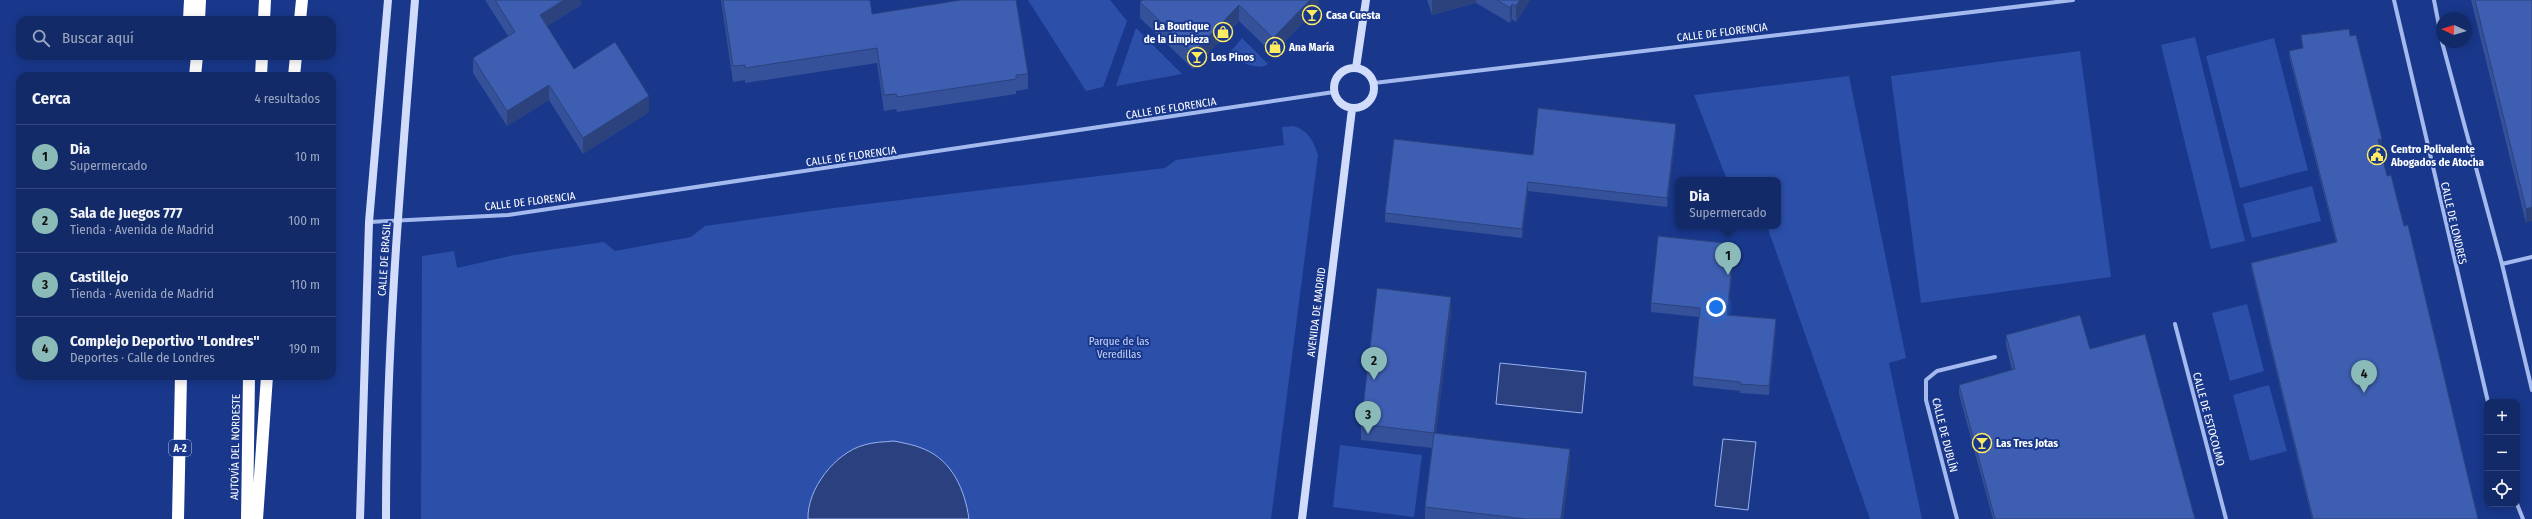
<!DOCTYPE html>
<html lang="es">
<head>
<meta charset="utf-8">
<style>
	:root { --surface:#132a69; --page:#203671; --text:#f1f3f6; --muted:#9da7c0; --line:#32467d; --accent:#8bbbb9 }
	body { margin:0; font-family:"Fira Sans Condensed",sans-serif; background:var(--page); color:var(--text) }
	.controls { position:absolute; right:12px; bottom:12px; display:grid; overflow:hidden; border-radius:8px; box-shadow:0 2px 10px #0003 }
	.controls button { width:36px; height:36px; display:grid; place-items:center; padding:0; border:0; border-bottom:1px solid var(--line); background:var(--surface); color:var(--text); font:20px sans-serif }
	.compass { position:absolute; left:2436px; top:12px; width:36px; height:36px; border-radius:50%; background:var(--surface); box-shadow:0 2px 10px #0003; rotate:274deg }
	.you { position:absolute; left:1716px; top:307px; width:14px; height:14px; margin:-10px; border:3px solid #fff; border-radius:50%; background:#1a73e8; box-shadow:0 0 0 6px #1a73e833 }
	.badge { display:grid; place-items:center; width:26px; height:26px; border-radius:50%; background:var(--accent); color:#111; font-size:13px; font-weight:700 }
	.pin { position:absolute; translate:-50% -33px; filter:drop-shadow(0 1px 2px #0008) }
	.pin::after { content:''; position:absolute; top:21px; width:14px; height:12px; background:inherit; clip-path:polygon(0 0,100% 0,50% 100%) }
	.popup { position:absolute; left:1675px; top:177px; width:106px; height:52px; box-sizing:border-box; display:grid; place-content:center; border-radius:8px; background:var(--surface); filter:drop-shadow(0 1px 3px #0005); font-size:13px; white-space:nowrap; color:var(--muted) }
	.popup b { font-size:15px; color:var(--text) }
	.popup::after { content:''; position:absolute; left:50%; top:100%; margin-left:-8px; border:8px solid transparent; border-top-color:var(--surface) }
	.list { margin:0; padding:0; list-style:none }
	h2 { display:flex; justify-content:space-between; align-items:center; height:52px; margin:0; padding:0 16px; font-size:17px }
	h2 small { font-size:13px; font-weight:400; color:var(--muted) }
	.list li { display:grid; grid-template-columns:26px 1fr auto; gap:12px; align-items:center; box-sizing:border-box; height:64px; padding:0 16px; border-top:1px solid var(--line) }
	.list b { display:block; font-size:15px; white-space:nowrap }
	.list p { margin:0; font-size:13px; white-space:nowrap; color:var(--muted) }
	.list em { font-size:13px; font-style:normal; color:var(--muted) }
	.icon { flex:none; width:22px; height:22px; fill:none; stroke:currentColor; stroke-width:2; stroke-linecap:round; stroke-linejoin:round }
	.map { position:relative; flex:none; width:2532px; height:519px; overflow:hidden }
	.search { position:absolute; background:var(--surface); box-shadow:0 2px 10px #0003; left:16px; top:16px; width:320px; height:44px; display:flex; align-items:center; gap:10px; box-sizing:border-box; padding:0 14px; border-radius:12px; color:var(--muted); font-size:15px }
	.panel { position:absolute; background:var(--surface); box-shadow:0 2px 10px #0003; left:16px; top:72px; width:320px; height:308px; border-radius:12px }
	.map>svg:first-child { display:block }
</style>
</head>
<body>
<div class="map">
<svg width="2532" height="519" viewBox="0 0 2532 519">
	<rect width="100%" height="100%" fill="#19388c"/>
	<!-- green -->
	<path fill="#2c4faa" d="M 1028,0 L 1110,0 L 1127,21 L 1103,87 L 1086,91 Z
		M 1136,28 L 1182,74 L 1116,86 Z
		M 2195,37 L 2245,241 L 2211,249 L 2161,45 Z
		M 1242,38 L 1268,64 C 1257,72 1239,60 1227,56 Z
		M 2274,38 L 2308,170 L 2240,188 L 2206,56 Z
		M 2080,51 L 2111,277 L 1921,303 L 1891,76 Z
		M 1849,76 L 1906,358 L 1889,363 L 1922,519 L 1870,519 L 1767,226 L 1778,226 L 1778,180 L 1727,180 L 1694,95 Z
		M 1294,126 C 1309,132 1313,140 1318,155 L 1271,519 L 421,519 L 422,256 L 454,251 L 457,268 L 514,255 L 604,242 L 615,251 L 691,237 L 705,226 L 834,208 L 1165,168 L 1176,160 L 1284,145 L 1282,127 Z
		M 2312,186 L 2321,221 L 2252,238 L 2243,204 Z
		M 2247,304 L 2264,371 L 2230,381 L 2212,313 Z
		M 2269,385 L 2287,451 L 2250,461 L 2233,395 Z
		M 1340,445 L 1422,455 L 1414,517 L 1333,507 Z"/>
	<!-- water -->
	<path fill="#2a407f" stroke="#97b1f0" d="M 1500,363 L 1586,372 L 1582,413 L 1496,404 Z
		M 1723,439 L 1756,442 L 1748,510 L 1715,506 Z
		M 894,441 C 904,443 915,445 924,449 C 953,461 965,491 969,519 L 808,519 C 807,489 835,453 864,445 C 873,442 884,442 894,441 Z"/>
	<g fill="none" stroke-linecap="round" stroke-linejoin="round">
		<!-- street -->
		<path stroke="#a4b9ee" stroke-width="4" d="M 2394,0 L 2488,402
			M 2434,0 L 2442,41
			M 2442,42 L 2502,264 L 2532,390
			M 1374,83 L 2073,0
			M 369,222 L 508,215 L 1334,92
			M 2502,264 L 2532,257
			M 2175,324 L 2226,519
			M 2517,504 L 2523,519
			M 1957,519 L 1926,400 L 1926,380 L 1937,371 L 1995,357"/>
		<!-- secondary -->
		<path stroke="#d1dcfa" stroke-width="8" d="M1334 88a20 20 0 1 1 40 0a20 20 0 1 1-40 0Z
			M 1356,68 L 1366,0
			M 360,519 L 369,222 L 388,0
			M 386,519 C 386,346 401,173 415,0
			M 1302,519 L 1352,109"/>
		<!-- highway -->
		<path stroke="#fff" stroke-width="12" d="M 189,20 L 190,0
			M 199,20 L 200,0
			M 264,20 L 265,0
			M 300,20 L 302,0
			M 195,76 L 197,56
			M 261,76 L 262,56
			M 294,76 L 296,56
			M 178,519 L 181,376
			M 247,519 L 249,376
			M 257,519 L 267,376"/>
	</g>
	<!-- wall -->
	<path fill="#355199" d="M 485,0 L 581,0 L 581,5 L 547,26 L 574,69 L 649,112 L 583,154 L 549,100 L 507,126 L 473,73 L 473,58 L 508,36 Z
		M 721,0 L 870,0 L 872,14 L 1028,74 L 1028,89 L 1016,91 L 1016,94 L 897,112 L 896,109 L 884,111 L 877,63 L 745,83 L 745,80 L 733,82 Z
		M 1319,0 L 1319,6 L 1273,54 L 1239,21 L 1193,69 L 1140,18 L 1140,2 Z
		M 1427,0 L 1530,0 L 1516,22 L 1512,19 L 1510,23 L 1476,3 L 1432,15 Z
		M 2471,0 L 2532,0 L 2526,223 Z
		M 2301,35 L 2350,36 L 2382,144 L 2379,145 L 2387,176 L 2478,519 L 2312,519 L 2251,267 L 2251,263 L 2336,242 L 2289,56 L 2289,51 L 2302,48 Z
		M 1676,133 L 1667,207 L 1528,191 L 1522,238 L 1385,222 L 1385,213 L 1533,155 Z
		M 1734,253 L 1728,315 L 1776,328 L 1769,395 L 1740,393 L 1740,391 L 1693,386 L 1693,377 L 1699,317 L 1651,312 L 1651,303 Z
		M 1451,312 L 1436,433 L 1570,465 L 1563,519 L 1425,519 L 1425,507 L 1432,448 L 1361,440 L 1361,424 Z
		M 2006,335 L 2090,349 L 2195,519 L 1993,519 L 1959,394 L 1959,385 L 2012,370 L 2006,345 Z"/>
	<!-- shaded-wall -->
	<path fill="#2b427d" d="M 564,0 L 581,0 L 581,5 L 540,31 L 540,15 Z
		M 1310,0 L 1319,0 L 1319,6 L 1273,54 L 1273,38 Z
		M 1432,0 L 1476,0 L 1476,3 L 1432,15 Z
		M 1520,0 L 1530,0 L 1516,22 L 1516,6 Z
		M 1512,4 L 1512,19 L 1510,23 L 1510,8 Z
		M 1239,5 L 1239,21 L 1193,69 L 1193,53 Z
		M 549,85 L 549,100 L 507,126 L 507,111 Z
		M 649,96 L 649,112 L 583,154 L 583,138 Z
		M 1676,124 L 1676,133 L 1667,207 L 1667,198 Z
		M 2382,139 L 2382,144 L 2378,145 L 2378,140 Z
		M 1528,182 L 1528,191 L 1522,238 L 1522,229 Z
		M 2532,207 L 2532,221 L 2526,223 L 2526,209 Z
		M 1734,244 L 1734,253 L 1727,324 L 1727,315 Z
		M 1451,297 L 1451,312 L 1434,448 L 1434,433 Z
		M 1776,319 L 1776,328 L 1769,395 L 1769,386 Z
		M 1570,449 L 1570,465 L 1563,519 L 1561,519 Z"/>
	<!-- building -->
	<path fill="#3e5eb2" stroke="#2b427d" d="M 495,0 L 564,0 L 540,15 L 574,69 L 615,42 L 649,96 L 583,138 L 549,85 L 507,111 L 473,58 L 515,32 Z
		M 723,0 L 870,0 L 872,14 L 961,0 L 1016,0 L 1028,74 L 1016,75 L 1016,79 L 897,97 L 896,94 L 884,95 L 877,48 L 745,68 L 745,65 L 733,66 Z
		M 1142,0 L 1310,0 L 1273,38 L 1239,5 L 1193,53 L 1140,2 Z
		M 1497,0 L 1520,0 L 1516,6 L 1512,4 L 1510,8 Z
		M 2475,0 L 2532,0 L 2532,207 L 2526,209 Z
		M 2349,29 L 2350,36 L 2356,35 L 2382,139 L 2378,140 L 2387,176 L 2391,175 L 2404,226 L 2408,225 L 2478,519 L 2313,519 L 2251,263 L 2337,242 L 2289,51 L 2303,48 L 2301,35 Z
		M 1538,108 L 1676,124 L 1667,198 L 1528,182 L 1522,229 L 1385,213 L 1394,139 L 1533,155 Z
		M 1658,236 L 1734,244 L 1727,315 L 1776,319 L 1769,386 L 1740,384 L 1740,382 L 1693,377 L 1700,308 L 1651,303 Z
		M 1377,288 L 1451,297 L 1434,433 L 1361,424 Z
		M 2080,315 L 2090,349 L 2145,334 L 2195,519 L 1995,519 L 1959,385 L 2015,369 L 2006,335 Z
		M 1434,433 L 1570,449 L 1561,519 L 1525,519 L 1425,507 Z"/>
	<!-- icons -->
	<defs>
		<g id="bar-ring" transform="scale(1)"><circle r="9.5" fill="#19388c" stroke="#ffec61" stroke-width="1.5"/><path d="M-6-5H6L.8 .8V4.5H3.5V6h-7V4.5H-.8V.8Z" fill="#ffec61"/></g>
		<g id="shop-ring" transform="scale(1)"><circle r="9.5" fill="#19388c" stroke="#ffec61" stroke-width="1.5"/><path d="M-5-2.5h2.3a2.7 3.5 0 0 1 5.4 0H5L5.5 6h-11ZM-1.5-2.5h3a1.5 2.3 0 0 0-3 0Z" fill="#ffec61"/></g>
		<g id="civic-ring" transform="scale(1)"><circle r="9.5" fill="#19388c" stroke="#ffec61" stroke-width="1.5"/><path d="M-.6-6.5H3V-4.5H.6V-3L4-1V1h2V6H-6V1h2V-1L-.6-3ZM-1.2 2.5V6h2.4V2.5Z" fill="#ffec61"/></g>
	</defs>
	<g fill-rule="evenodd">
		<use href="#bar-ring" x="1312" y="15"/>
		<use href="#shop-ring" x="1223" y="32"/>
		<use href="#shop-ring" x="1275" y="47"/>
		<use href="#bar-ring" x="1197" y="57"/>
		<use href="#civic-ring" x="2377" y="155"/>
		<use href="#bar-ring" x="1982" y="443"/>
	</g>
	<g text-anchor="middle" stroke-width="4" stroke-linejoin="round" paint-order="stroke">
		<!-- shield labels -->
		<rect fill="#19388c" stroke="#bac3dc" stroke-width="1" x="169" y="440" width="22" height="16" rx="3"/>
		<g font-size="10" font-weight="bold" fill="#fff">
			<text x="180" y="452">A-2</text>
		</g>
		<!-- poi labels -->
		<g font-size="11" font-weight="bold" fill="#fff" stroke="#19388c" text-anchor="start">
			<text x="1326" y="19">Casa Cuesta</text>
			<text x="1209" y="30" text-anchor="end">La Boutique<tspan x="1209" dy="13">de la Limpieza</tspan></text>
			<text x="1289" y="51">Ana María</text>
			<text x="1211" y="61">Los Pinos</text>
			<text x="2391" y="153">Centro Polivalente<tspan x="2391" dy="13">Abogados de Atocha</tspan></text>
			<text x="1996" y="447">Las Tres Jotas</text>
		</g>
		<!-- street labels -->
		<g font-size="11" fill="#fff" stroke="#19388c">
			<text transform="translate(1722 32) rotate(-7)" y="4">CALLE DE FLORENCIA</text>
			<text transform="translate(1171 108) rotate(-9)" y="4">CALLE DE FLORENCIA</text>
			<text transform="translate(851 156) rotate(-8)" y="4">CALLE DE FLORENCIA</text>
			<text transform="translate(530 201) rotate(-7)" y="4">CALLE DE FLORENCIA</text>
			<text transform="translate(2454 223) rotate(77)" y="4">CALLE DE LONDRES</text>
			<text transform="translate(384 259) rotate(-86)" y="4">CALLE DE BRASIL</text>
			<text transform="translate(1316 312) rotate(-83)" y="4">AVENIDA DE MADRID</text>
			<text transform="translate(2209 419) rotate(75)" y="4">CALLE DE ESTOCOLMO</text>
			<text transform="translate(1945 435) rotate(76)" y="4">CALLE DE DUBLÍN</text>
			<text transform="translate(235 447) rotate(-89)" y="4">AUTOVÍA DEL NORDESTE</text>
		</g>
		<!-- park labels -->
		<g font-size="11" fill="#cad7fa" stroke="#19388c">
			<text x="1119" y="345">Parque de las<tspan x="1119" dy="13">Veredillas</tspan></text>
		</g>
	</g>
</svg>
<div class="controls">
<button>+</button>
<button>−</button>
<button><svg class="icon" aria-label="locate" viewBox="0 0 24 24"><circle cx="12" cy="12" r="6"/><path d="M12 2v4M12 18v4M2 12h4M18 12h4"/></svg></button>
</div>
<svg class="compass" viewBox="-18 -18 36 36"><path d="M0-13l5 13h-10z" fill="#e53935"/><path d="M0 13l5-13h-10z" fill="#9da7c0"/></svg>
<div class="you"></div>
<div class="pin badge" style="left:1728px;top:275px">1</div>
<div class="popup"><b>Dia</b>Supermercado</div>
<div class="pin badge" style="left:1374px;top:380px">2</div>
<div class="pin badge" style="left:1368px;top:434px">3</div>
<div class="pin badge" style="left:2364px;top:393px">4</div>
<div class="search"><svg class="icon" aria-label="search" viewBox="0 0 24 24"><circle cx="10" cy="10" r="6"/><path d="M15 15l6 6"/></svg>Buscar aquí</div>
<section class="panel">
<h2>Cerca<small>4 resultados</small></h2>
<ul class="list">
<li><span class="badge">1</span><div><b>Dia</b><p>Supermercado</p></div><em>10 m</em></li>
<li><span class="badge">2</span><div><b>Sala de Juegos 777</b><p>Tienda · Avenida de Madrid</p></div><em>100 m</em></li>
<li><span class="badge">3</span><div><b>Castillejo</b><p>Tienda · Avenida de Madrid</p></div><em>110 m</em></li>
<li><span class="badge">4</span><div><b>Complejo Deportivo &quot;Londres&quot;</b><p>Deportes · Calle de Londres</p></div><em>190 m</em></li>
</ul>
</section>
</div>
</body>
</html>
